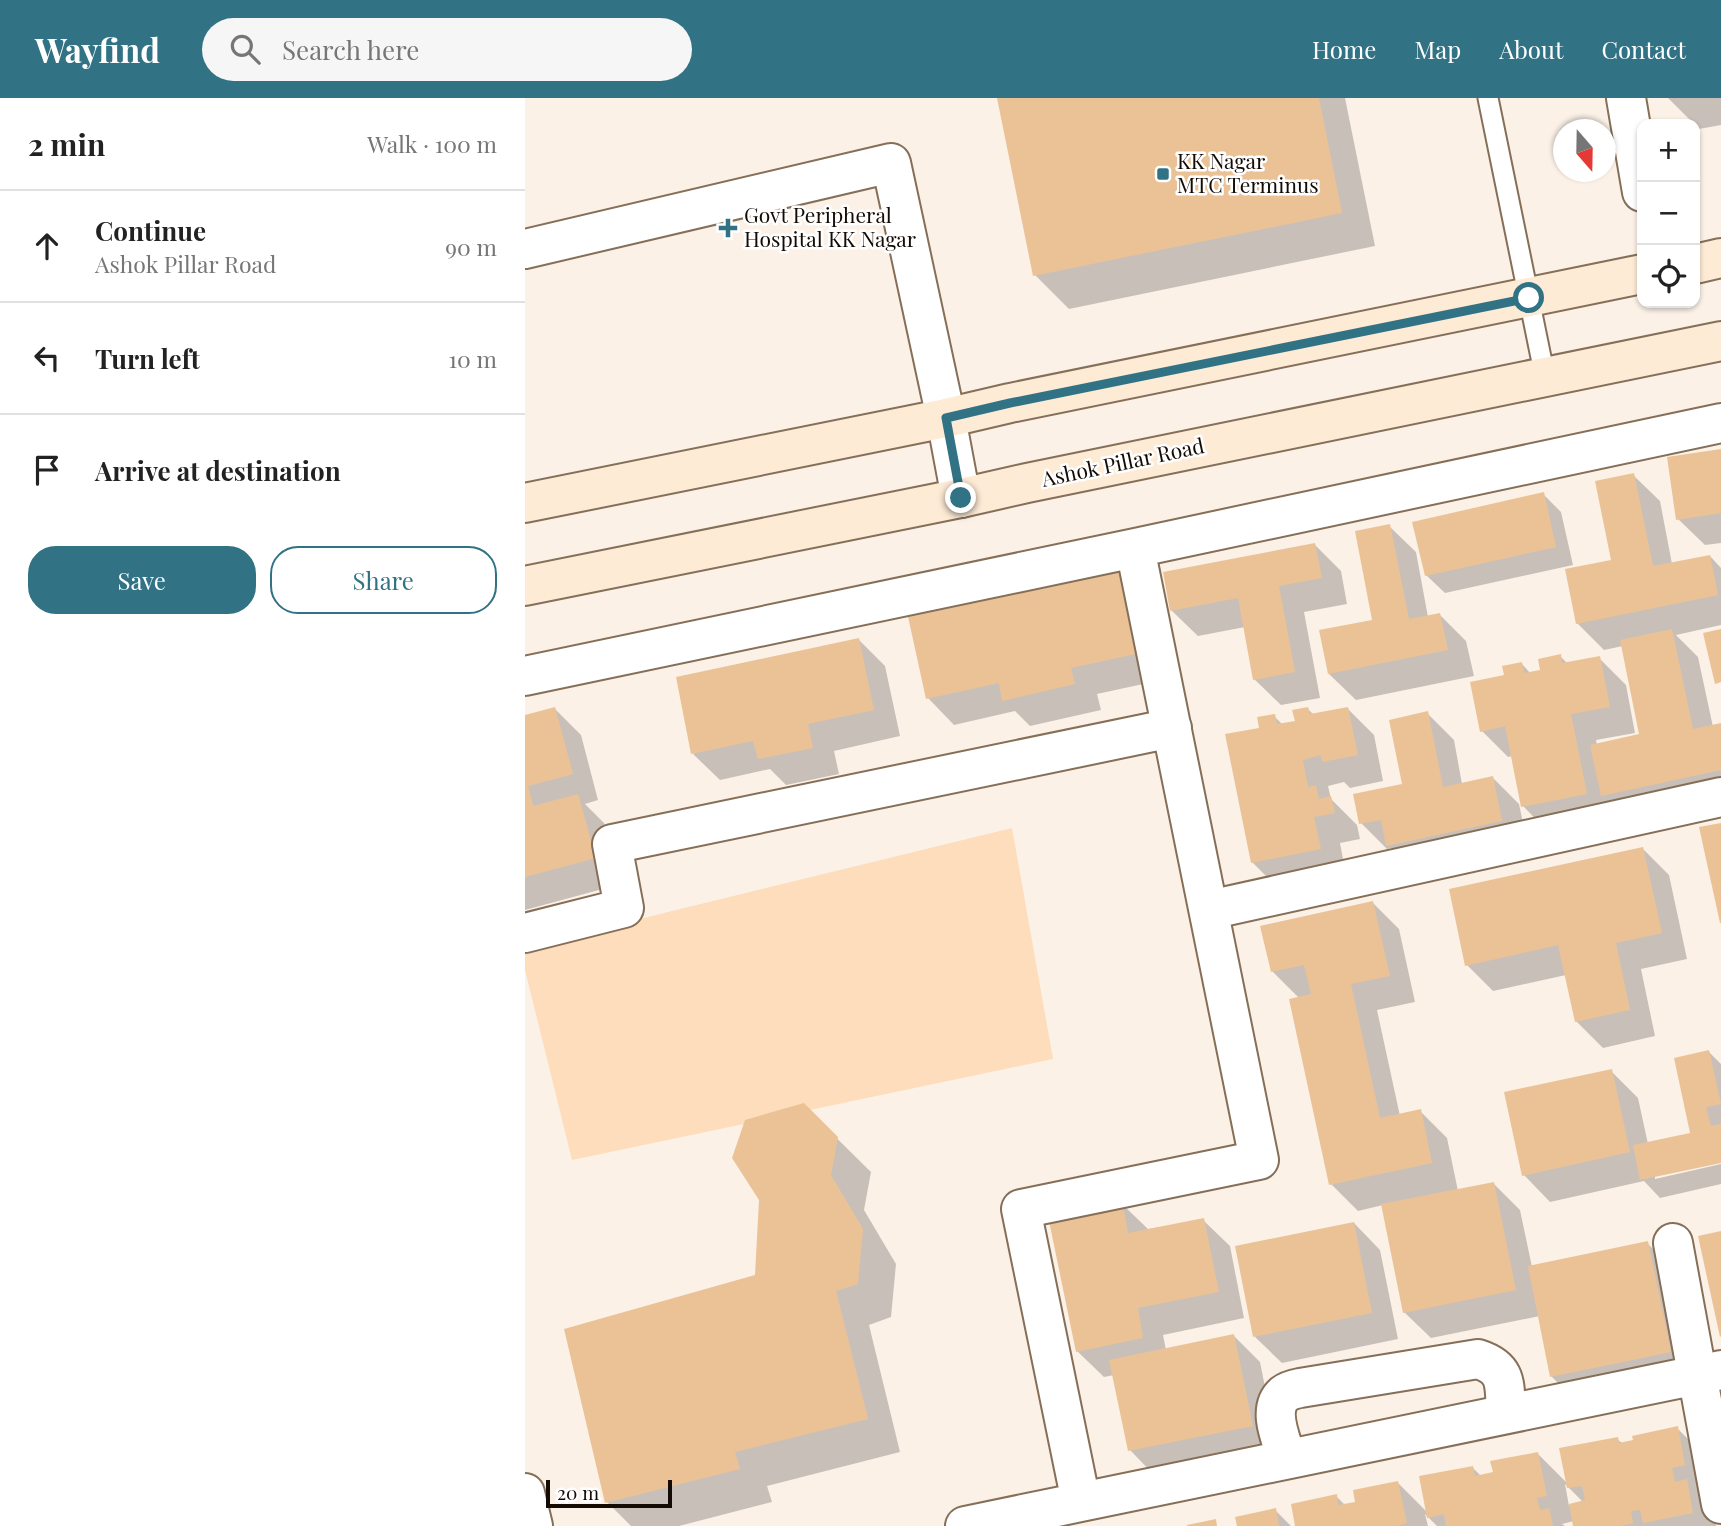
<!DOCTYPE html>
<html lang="en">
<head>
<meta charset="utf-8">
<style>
	:root { --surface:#fff; --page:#f6f6f6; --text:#222; --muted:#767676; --line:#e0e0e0; --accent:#317385 }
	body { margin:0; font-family:"Playfair Display",serif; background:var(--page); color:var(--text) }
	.controls { position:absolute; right:21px; top:21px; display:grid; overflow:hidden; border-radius:14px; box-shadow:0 2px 5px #0004 }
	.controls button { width:63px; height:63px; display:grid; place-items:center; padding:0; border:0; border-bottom:2px solid var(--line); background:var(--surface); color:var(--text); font:35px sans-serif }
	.compass { position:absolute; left:1028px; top:21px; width:63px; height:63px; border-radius:50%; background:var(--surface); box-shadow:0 2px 5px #0004; rotate:160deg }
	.scale { position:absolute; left:21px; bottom:18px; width:126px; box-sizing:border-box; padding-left:7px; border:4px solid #130b04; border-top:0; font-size:19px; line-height:24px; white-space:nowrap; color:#130b04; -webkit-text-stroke:5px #fff; paint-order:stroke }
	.stop { position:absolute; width:21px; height:21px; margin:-16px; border:5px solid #317385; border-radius:50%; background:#fff }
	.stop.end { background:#317385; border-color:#fff; box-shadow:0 2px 7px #0008 }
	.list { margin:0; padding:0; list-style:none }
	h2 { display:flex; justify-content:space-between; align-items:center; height:91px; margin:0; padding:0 28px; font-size:30px }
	h2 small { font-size:23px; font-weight:400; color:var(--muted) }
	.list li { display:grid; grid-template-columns:46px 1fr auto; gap:21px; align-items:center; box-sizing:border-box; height:112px; padding:0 28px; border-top:2px solid var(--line) }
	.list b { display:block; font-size:26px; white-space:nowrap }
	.list p { margin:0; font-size:23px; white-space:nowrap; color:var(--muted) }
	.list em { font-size:23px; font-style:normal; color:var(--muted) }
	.actions { display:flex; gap:14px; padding:21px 28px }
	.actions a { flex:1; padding:16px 0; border:2px solid var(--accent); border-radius:28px; text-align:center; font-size:24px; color:var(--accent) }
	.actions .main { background:var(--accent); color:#fff }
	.icon { flex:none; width:38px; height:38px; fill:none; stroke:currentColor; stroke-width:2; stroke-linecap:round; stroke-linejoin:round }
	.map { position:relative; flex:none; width:1196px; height:1428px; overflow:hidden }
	header { display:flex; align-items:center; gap:42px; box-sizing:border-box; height:98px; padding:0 35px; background:var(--accent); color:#fff }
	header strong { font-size:33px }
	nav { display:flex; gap:38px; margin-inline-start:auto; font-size:24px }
	.search { width:490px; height:63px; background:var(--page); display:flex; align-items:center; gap:18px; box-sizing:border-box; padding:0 24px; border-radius:38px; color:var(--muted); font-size:26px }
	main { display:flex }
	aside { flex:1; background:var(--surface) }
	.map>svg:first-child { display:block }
</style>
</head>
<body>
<header>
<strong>Wayfind</strong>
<div class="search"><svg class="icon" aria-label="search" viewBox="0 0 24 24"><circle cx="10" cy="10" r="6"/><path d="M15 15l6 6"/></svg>Search here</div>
<nav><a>Home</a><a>Map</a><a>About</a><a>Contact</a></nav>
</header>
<main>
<aside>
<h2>2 min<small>Walk · 100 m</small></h2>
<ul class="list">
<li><svg class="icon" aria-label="ahead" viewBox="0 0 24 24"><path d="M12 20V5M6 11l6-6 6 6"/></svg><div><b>Continue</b><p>Ashok Pillar Road</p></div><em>90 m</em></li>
<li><svg class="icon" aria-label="left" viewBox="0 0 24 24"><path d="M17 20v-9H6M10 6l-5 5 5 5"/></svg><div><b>Turn left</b></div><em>10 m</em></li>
<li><svg class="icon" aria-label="arrive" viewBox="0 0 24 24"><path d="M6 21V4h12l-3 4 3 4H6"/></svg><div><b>Arrive at destination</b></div></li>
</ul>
<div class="actions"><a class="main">Save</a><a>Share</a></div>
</aside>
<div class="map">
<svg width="1196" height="1428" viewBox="0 0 1196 1428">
	<rect width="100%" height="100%" fill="#fbf1e7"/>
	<!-- green -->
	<path fill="#fdddbc" d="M 487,730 L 528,961 L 47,1062 L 0,872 L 0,849 Z"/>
	<!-- shadow -->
	<path fill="#0003" fill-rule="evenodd" d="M 473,0 L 820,0 L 850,148 L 544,211 L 510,177 Z
		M 1143,0 L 1196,0 L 1196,27 L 1174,31 Z
		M 1196,353 L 1196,445 L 1180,447 L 1153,421 Z
		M 1108,377 L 1135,403 L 1147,466 L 1185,458 L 1196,470 L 1196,527 L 1151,537 L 1173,559 L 1188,629 L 1196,627 L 1196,704 L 1104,723 L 1084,703 L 1087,722 L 1024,735 L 998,708 L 988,658 L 983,659 L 957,633 L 982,579 L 996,565 L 1006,576 L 1017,573 L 1035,558 L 1043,566 L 1074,560 L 1101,587 L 1110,635 L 1071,642 L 1072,647 L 1116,638 L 1098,548 L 1079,552 L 1052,525 L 1088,463 Z
		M 1018,396 L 1036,414 L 1048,467 L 920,495 L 901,477 Z
		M 864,428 L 891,454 L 903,519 L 915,517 L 941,543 L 949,578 L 831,602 L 804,576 L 850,523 Z
		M 790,447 L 816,473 L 822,506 L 779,514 L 795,600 L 756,607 L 729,581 L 720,529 L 673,538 L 646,512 Z
		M 601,469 L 646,580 L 572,596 L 576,612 L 505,628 L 490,613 L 429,627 L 403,600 Z
		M 334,542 L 360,568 L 375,638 L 309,653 L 314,676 L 261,687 L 245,671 L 195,682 L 168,656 Z
		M 30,611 L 56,637 L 73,702 L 60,706 L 79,725 L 96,786 L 0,812 L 0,619 Z
		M 783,611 L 789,617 L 823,611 L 849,637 L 858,683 L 825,690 L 819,684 L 803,688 L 806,701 L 832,727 L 835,741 L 815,745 L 821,777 L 754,791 L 727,764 L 736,631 L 749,618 L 758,627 L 772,624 Z
		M 902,615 L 929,642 L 937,686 L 968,680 L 994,706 L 1003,749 L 890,773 L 867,750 L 862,751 L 836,725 L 879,687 Z
		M 1118,751 L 1144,777 L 1162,861 L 1116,871 L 1130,938 L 1078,950 L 1051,923 L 1041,877 L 968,893 L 942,867 Z
		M 848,805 L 874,831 L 890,904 L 852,912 L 875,1018 L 895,1013 L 922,1040 L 933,1093 L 969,1086 L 995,1112 L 1007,1169 L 1122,1145 L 1149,1172 L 1171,1280 L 1053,1305 L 1027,1279 L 1015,1218 L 906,1240 L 879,1214 L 858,1107 L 833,1113 L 806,1086 L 774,900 L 747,873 Z
		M 1184,954 L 1196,966 L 1196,1063 L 1130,1077 L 1130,1081 L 1196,1066 L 1196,1086 L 1135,1100 L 1119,1083 L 1025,1104 L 999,1077 L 1086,973 L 1113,1000 L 1123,1046 L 1167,1037 Z
		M 278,1007 L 346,1074 L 339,1112 L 371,1166 L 366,1219 L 344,1227 L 375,1354 L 242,1388 L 247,1404 L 154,1428 L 106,1428 L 82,1404 L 231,1178 Z
		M 596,1105 L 623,1131 L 678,1122 L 705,1148 L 719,1220 L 638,1237 L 641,1252 L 709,1238 L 735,1264 L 753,1354 L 631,1379 L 605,1352 L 589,1277 L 579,1279 L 552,1253 Z
		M 829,1125 L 855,1152 L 873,1241 L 757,1265 L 730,1239 Z
		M 1152,1330 L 1179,1357 L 1186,1393 L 1174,1396 L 1188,1410 L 1191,1428 L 1050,1428 L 1049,1423 L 1037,1426 L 1040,1428 L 912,1428 L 900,1416 L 903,1428 L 772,1428 L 811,1398 L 820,1407 L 832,1405 L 873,1385 L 902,1414 L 947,1369 L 956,1378 L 970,1376 L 1013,1356 L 1043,1386 L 1092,1341 L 1098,1346 ZM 1040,1386 L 1058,1404 L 1044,1408 Z
		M 750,1412 L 766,1428 L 714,1428 Z"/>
	<!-- building -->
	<path fill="#ebc296" d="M 472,0 L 794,0 L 817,115 L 508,178 Z
		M 1196,351 L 1196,415 L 1151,422 L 1142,359 Z
		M 1109,375 L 1128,468 L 1185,457 L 1193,497 L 1051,526 L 1040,471 L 1086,462 L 1070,383 Z
		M 1019,394 L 1031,449 L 900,478 L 887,424 Z
		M 865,426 L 884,521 L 915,515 L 923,552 L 803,576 L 794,532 L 847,522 L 830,433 Z
		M 790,445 L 797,480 L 754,488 L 770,574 L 728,582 L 713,500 L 645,513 L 638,474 Z
		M 601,467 L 620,554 L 546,570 L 550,586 L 477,603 L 474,585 L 401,601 L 382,514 Z
		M 1147,531 L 1168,631 L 1196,625 L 1196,672 L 1076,698 L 1065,647 L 1114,636 L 1095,542 Z
		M 1196,531 L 1196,584 L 1190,586 L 1178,535 Z
		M 334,540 L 349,612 L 283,626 L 288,650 L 233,661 L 228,643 L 166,656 L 151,579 Z
		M 1036,556 L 1037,565 L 1075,558 L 1085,609 L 1046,616 L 1062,696 L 996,709 L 980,628 L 955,634 L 945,584 L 979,577 L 977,568 L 997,564 L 999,575 L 1015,572 L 1013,561 Z
		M 30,609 L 48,676 L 3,688 L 8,708 L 53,696 L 71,760 L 0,779 L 0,617 Z
		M 783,609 L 785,616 L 823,609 L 833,657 L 797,664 L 796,657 L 778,662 L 783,689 L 791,687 L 794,701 L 806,698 L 810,715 L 789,719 L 796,751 L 726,765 L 700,636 L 734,630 L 732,619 L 750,616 L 752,626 L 770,623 L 767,612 Z
		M 903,613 L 918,689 L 968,678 L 977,723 L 861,748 L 856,722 L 834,726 L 828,696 L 877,686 L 864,622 Z
		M 1196,725 L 1196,825 L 1195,825 L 1174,729 Z
		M 1118,749 L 1137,835 L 1091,845 L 1105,912 L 1050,924 L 1033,847 L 940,868 L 924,791 Z
		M 848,803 L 865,878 L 826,886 L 855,1020 L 896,1011 L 907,1065 L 804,1087 L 764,901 L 786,896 L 779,867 L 746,874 L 735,828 Z
		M 1184,952 L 1196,1006 L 1181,1009 L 1186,1028 L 1196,1026 L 1196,1065 L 1115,1082 L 1108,1047 L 1165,1035 L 1149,960 Z
		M 1087,971 L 1105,1054 L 997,1078 L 979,994 Z
		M 279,1005 L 313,1039 L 306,1077 L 338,1131 L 333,1186 L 311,1193 L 343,1321 L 210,1354 L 215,1371 L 80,1405 L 39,1231 L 230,1177 L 234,1102 L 207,1060 L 220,1022 Z
		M 969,1084 L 991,1192 L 878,1215 L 856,1106 Z
		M 597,1103 L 603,1135 L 679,1120 L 694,1194 L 613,1210 L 618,1240 L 551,1254 L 523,1118 Z
		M 829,1124 L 847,1215 L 728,1239 L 710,1148 Z
		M 1196,1133 L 1196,1238 L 1195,1239 L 1173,1138 Z
		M 1123,1143 L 1146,1254 L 1025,1279 L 1003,1168 Z
		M 709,1236 L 728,1328 L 603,1353 L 584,1262 Z
		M 1153,1328 L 1160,1367 L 1147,1370 L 1150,1384 L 1162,1381 L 1168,1415 L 1118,1425 L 1115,1412 L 1106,1413 L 1108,1425 L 1095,1428 L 1048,1428 L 1044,1406 L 1060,1402 L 1057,1388 L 1042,1390 L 1034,1350 L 1093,1339 L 1094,1345 L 1108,1342 L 1107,1338 Z
		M 1013,1354 L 1022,1398 L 1012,1400 L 1015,1412 L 1024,1410 L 1028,1428 L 921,1428 L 919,1416 L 902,1420 L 894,1378 L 948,1368 L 950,1378 L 968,1374 L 965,1363 Z
		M 873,1383 L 882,1425 L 872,1428 L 770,1428 L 766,1406 L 812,1396 L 813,1407 L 830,1404 L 828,1392 Z
		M 751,1410 L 754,1428 L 712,1428 L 710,1419 Z
		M 691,1421 L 692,1428 L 662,1428 L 662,1427 Z"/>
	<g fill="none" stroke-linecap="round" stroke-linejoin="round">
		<!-- lane casing -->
		<g stroke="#856f58" stroke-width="23">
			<path id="lane" d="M 963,0 L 1020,279"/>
		</g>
		<!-- street casing -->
		<g stroke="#856f58" stroke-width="42">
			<path id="street" d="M 1101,0 L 1117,94
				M 0,151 L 366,65 L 421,320 L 436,400
				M 610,450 L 734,1062 L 496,1111 L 556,1404 L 1196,1272
				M 0,578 L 610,450 L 1196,325
				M 684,812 L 1196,699
				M 0,835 L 99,810 L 87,746 L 647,630
				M 1148,1145 L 1196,1406
				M 762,1361 C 757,1343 741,1312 759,1296 C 763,1293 770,1291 775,1290 L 953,1261 C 984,1271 979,1288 981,1316
				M 0,1395 L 8,1428
				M 440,1428 L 556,1404"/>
		</g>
		<!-- secondary casing -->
		<g stroke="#856f58" stroke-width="42">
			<path id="secondary" d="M 1170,166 L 1196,160
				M 0,405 L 421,320 L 485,305 L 1117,176
				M 0,488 L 436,400 L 502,385 L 1196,243"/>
		</g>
		<!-- lane -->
		<use href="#lane" stroke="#fff" stroke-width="19"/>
		<!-- street -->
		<use href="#street" stroke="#fff" stroke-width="38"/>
		<!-- secondary -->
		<use href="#secondary" stroke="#feebd6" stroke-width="38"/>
	</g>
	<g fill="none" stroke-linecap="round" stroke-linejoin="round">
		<!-- route -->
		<path stroke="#317385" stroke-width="9" d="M 436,400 L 421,320 L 485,305 L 1004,200"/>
	</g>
	<!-- markers -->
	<g fill="#317385" stroke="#fff" stroke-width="2.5">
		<rect x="631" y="69" width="14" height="14" rx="3.5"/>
		<path d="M199.5 119.5h7v7h7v7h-7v7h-7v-7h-7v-7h7z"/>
	</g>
	<g text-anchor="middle" stroke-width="5" stroke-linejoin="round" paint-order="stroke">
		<!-- poi labels -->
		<g font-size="21" fill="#130b04" stroke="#fff" text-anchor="start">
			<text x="652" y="71">KK Nagar<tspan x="652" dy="24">MTC Terminus</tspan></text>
			<text x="219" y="125">Govt Peripheral<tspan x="219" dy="24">Hospital KK Nagar</tspan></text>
		</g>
		<!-- street labels -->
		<g font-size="21" fill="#130b04" stroke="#fff">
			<text transform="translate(598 365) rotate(-12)" y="7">Ashok Pillar Road</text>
		</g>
	</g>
</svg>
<div class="controls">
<button>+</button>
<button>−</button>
<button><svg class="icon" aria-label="locate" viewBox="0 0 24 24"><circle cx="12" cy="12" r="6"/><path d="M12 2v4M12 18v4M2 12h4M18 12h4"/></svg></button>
</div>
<svg class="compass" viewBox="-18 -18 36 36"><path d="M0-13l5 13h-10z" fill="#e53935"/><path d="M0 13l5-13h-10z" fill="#767676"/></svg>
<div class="scale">20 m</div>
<div class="stop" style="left:1004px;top:200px"></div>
<div class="stop end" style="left:436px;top:400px"></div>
</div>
</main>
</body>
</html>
